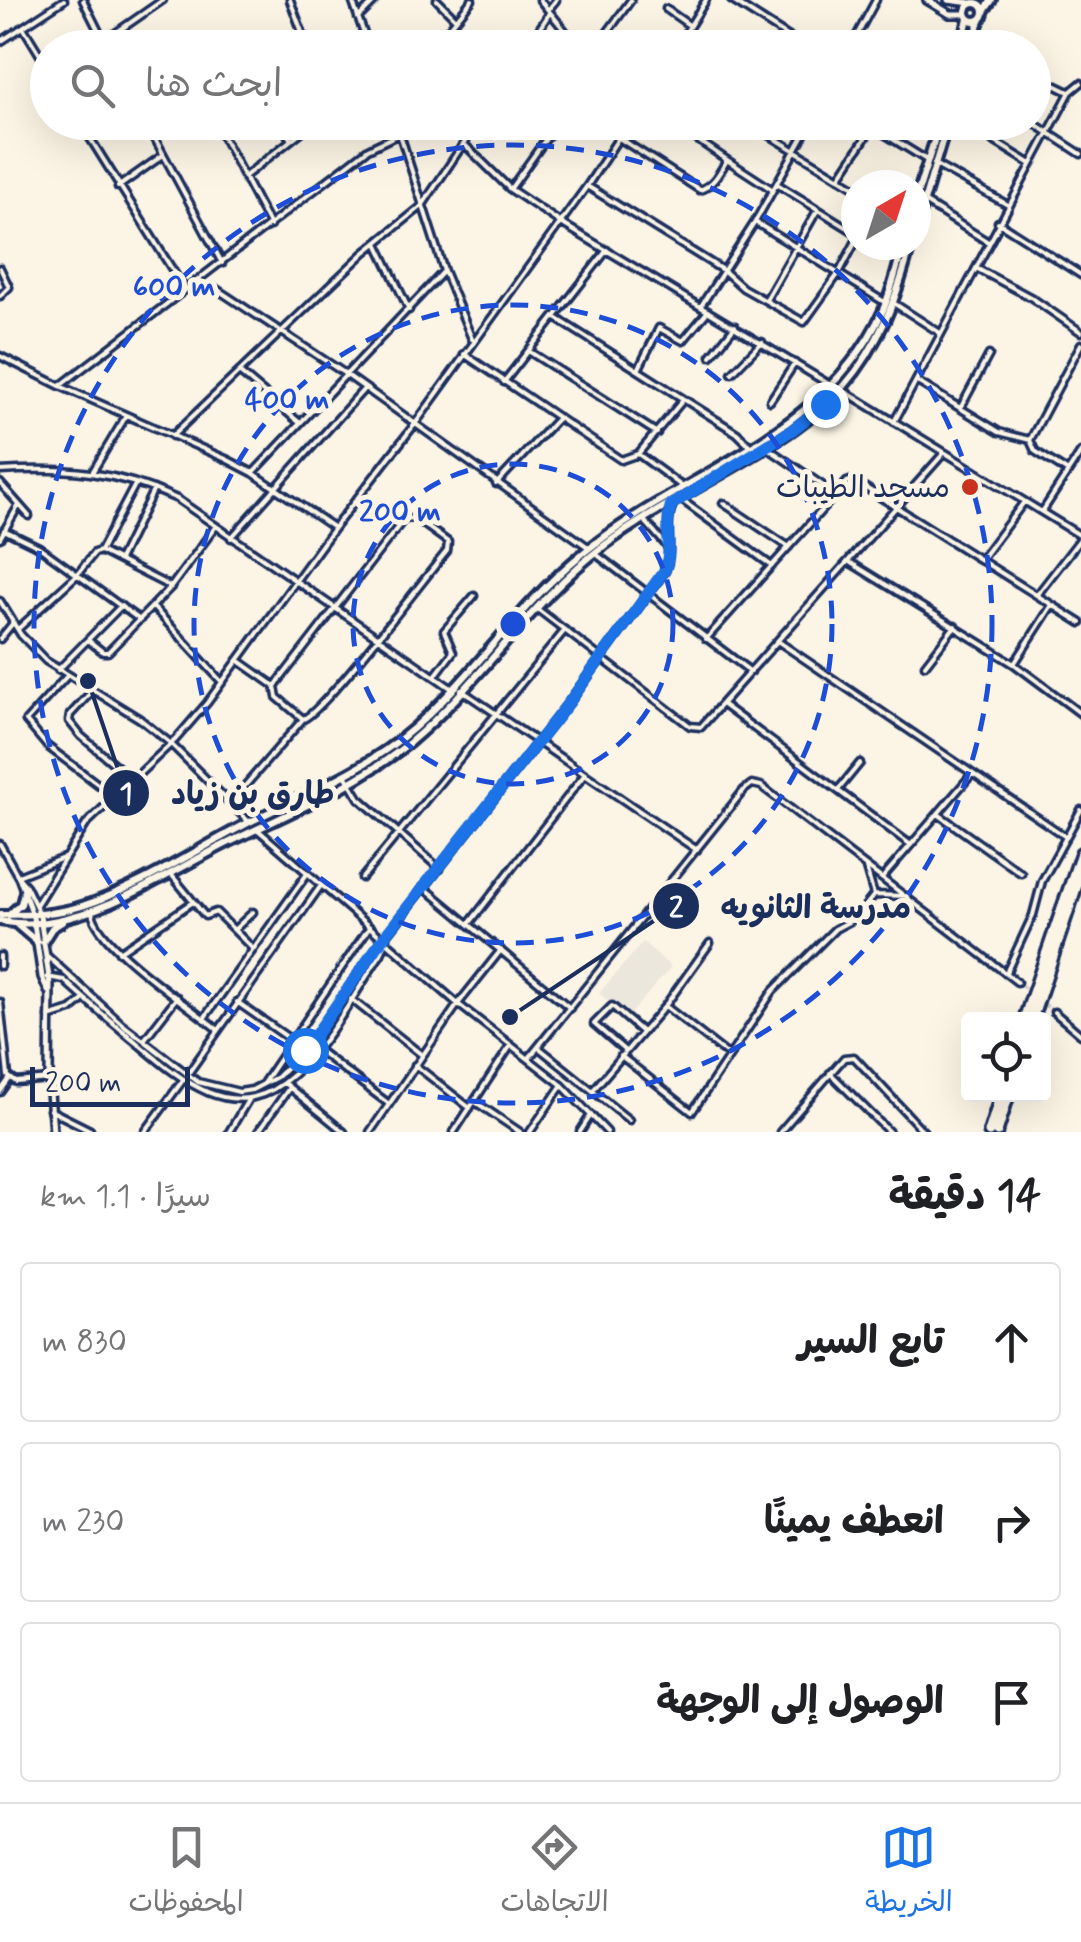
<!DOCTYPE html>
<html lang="ar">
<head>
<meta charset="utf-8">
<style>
	:root { --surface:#fff; --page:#f2f2f2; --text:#202124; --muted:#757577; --line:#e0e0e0; --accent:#1a73e8 }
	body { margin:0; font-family:Mynerve,"Playpen Sans Arabic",sans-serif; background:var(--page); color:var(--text); direction:rtl }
	.controls { position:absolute; right:30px; bottom:30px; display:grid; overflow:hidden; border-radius:10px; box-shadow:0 10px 40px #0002 }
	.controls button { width:90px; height:90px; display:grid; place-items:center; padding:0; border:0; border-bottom:2px solid var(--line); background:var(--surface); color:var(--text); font:50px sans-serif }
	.compass { position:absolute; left:841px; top:170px; width:90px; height:90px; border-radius:50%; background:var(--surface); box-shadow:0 10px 40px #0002; rotate:39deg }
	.scale { position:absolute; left:30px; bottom:25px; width:160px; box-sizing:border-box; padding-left:10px; border:5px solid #1b2f5e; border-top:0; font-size:28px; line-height:35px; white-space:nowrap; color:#1b2f5e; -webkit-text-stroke:8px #fcf5e5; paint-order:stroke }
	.stop { position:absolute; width:30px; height:30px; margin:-22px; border:8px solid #1a73e8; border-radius:50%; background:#fff }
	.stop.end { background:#1a73e8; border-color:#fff; box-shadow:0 2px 10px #0008 }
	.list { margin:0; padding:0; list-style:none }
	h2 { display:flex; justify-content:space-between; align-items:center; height:130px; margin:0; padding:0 40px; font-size:42px }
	h2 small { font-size:32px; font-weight:400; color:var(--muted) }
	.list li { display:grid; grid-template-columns:65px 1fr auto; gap:30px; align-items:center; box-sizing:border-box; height:160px; margin:0 20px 20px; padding:0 20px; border:2px solid var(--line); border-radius:10px }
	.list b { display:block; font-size:38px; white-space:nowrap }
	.list em { font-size:32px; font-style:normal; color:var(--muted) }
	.icon { flex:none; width:55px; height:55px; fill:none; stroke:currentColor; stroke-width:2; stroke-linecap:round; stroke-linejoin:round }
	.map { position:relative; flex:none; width:1081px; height:1132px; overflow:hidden; direction:ltr }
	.search { position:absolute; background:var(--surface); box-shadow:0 10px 40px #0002; left:30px; right:30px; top:30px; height:110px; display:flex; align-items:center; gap:25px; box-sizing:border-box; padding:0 35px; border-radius:55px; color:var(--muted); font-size:38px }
	.sheet { height:670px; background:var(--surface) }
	nav { display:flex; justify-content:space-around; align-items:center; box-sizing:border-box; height:140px; border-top:2px solid var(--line); background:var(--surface); font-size:28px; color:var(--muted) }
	nav a { display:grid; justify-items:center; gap:5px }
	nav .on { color:var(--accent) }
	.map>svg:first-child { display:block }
</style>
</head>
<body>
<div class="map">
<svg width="1081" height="1132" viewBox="0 0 1081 1132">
	<rect width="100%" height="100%" fill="#fcf5e5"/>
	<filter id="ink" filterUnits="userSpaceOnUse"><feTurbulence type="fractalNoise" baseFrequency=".01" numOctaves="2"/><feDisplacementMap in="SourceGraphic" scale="20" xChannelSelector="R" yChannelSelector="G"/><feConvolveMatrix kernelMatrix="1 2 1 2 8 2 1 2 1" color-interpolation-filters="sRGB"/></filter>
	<g filter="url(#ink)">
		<!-- built -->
		<path fill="#ece7dc" d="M 643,942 L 671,967 L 627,1018 L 599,993 Z"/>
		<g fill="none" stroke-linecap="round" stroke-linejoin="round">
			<!-- minor-tunnel -->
			<path stroke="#cfcdca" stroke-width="4" stroke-dasharray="4 2" stroke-linecap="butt" d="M 1017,982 L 1033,995
				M 1040,1001 L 1054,1012"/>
			<!-- minor casing -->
			<g stroke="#1b2f5e" stroke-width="11">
				<path id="minor" d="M 83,0 L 107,48
					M 290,0 L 308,48
					M 352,0 L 369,48
					M 437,0 L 455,18
					M 540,0 L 579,48
					M 731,0 L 806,48
					M 666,9 L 689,25
					M 548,10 L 556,0
					M 358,18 L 376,0
					M 23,27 L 48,68
					M 104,41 L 163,0
					M 0,42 L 64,0
					M 433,48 L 472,0
					M 527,48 L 549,14
					M 596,48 L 631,0
					M 627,48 L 629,45
					M 676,48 L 706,0
					M 719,48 L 725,42 L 739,48
					M 850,48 L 876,0
					M 1034,75 L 1069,92
					M 80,122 L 185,290
					M 146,122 L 222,263
					M 215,122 L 270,226
					M 279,122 L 291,140
					M 396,122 L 444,271 L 472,339
					M 748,122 L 856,188
					M 865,122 L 925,159
					M 923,122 L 937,131
					M 963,122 L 1031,164
					M 1032,122 L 1081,154
					M 619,138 L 700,190 C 714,185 720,172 727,160 L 671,122
					M 464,144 L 510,189 L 561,223 L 832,386
					M 727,160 L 773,190
					M 934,164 L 1008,205
					M 244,177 L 314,122
					M 839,178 L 876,122
					M 777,184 L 856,233
					M 587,186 L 724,271 L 743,288 L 804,322 L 839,273 L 856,241
					M 118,187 L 163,155
					M 511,188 L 558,122
					M 924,202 L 988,242
					M 755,222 L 886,303
					M 998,222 L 1081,275
					M 377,243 L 409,310
					M 0,268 L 9,287 L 0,296
					M 976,268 L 1032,298 L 1081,332
					M 195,283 L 215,288 L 347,375 L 588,547
					M 766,300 L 818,209
					M 895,304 L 940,333
					M 701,306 L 755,222 L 811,122
					M 556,318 L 737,433 L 751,447
					M 530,352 L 657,433
					M 464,354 L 621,460 L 638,454 L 683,400
					M 0,356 L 60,386 L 226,459 L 253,473 L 334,528
					M 711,356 L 735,326
					M 638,370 L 659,328 L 683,341 L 708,311
					M 239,372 L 300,423
					M 732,373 L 762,342
					M 916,381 L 999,432 L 1030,440
					M 504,382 L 607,250
					M 60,386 L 368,149 L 399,134
					M 841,389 L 1081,536
					M 770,401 L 795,363
					M 961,407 L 989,355
					M 894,422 L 1070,92 L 1081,83
					M 172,436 L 364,253 L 422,206 L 478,122
					M 769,449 L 835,494
					M 638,454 L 683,487
					M 0,471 C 65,467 117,471 177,499 L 451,688
					M 93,471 L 126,416
					M 1068,472 L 1035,451 L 1030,440 L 1081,344
					M 253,473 L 444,271
					M 0,483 L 29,516
					M 496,484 L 557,419
					M 679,498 L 772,566
					M 723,503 L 789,547
					M 1042,512 L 1081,452
					M 644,520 L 667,546
					M 4,530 L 39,547 L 140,620
					M 0,538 L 19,505
					M 231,538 L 364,389
					M 100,551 L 171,587
					M 596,554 L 751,672
					M 982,558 L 1024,502
					M 119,560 L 154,489
					M 851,563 L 1014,664 L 1081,714
					M 1037,595 L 1081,538
					M 0,601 L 21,635 L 46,661 L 140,719 L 170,743 L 249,822
					M 153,607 L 221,681
					M 536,608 L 690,726 L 701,727 L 944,453
					M 19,628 L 77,575 L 94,553 L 100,551 L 136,483
					M 0,639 L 13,623
					M 706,639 L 847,482 L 853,480 L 1081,623
					M 88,640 L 103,652 L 108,652 L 171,587 L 216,526
					M 779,642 L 1066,837
					M 238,660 L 275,686
					M 1014,664 L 1052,605
					M 925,665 L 955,626
					M 58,670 L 121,606
					M 67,676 L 26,721 L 47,746 L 115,797
					M 435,676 L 453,652 L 444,631 L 474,596
					M 461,690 L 697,850
					M 92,691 L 70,715 L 69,721 L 81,736 L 132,779
					M 723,705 L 911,845
					M 345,775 L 359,798 L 440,869
					M 838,790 L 860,763
					M 231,802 L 303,719 C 322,714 426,576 447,551 L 448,542 L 415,518 L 404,519 L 275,686 L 277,697 L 303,719
					M 938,814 L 1021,873
					M 257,829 L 458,1004 L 562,1085 L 607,1132
					M 0,844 L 19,878 L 33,916
					M 170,873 L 205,916 L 216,912 L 253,949
					M 18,876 L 63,858
					M 884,876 L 972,774
					M 19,878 L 26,886 L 39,913
					M 362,878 L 565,630
					M 425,888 L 570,1008
					M 874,895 L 907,896
					M 36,905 L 87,823 L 176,739 L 207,703 L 334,528 L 415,424 L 587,186 L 629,122
					M 92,912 C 96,945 190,1006 218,1030
					M 469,924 L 585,774
					M 234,930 L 253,912
					M 119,952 L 193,902
					M 46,955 L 121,1023 L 198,1082 L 239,1092 L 252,1090 L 277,1077 L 310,1044 L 383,940 L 570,701 L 665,571 C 674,549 663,526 673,504
					M 0,956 L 0,966
					M 1006,973 L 1033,915 L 1042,881 L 1081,810
					M 47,977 L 64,980 C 87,1002 111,1021 135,1041 C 177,1076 228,1124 283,1083 C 325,1052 352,997 381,954 L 387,939
					M 351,999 L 422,1055
					M 0,1002 L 8,1076 L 16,1082 L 49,1079
					M 237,1002 L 307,1051
					M 665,1006 L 728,1055
					M 1054,1012 L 1081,1035
					M 49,1017 L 71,1010 L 84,999
					M 205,1017 L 307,874
					M 144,1040 L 177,997
					M 310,1044 L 389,1104
					M 538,1047 L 629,1120
					M 624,1050 L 594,1024 L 612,1006 L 642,1032
					M 621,1056 L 692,1112 L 773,991 L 835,929 L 856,918 L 874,895 L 866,868
					M 529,1058 L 744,790 L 752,784 L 761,786 L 1017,982
					M 415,1065 L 470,1108
					M 830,1073 L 889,1132
					M 187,1075 L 320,887
					M 264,1082 L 368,929
					M 284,1083 L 344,1132
					M 594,1089 L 665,1006 L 710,943
					M 0,1092 L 10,1078
					M 474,1101 L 520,1132
					M 50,1110 L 90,1130
					M 145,1132 L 183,1080
					M 229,1132 L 248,1100
					M 258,1132 L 289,1088
					M 370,1132 L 458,1004 L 501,950
					M 454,1132 L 511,1045
					M 530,1132 L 562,1085
					M 580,1132 L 591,1115
					M 780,1132 L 844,1058 L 854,1057 L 924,1132"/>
			</g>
			<!-- tertiary casing -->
			<g stroke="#1b2f5e" stroke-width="12">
				<path id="tertiary" d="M 927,0 L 950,14 L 966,14
					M 948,0 L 971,3
					M 40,916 L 50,984 L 49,1079 L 53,1132
					M 33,917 L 42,977 L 48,991"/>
			</g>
			<!-- secondary casing -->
			<g stroke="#1b2f5e" stroke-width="14">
				<path id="secondary" d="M966 12a9 9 0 1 1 18 0a9 9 0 1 1-18 0Z
					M 985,10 L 992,0
					M 961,48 L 968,18
					M 970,48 L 980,21
					M 916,198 L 940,122
					M 916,228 L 948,122
					M 0,915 C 29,915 53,915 82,906 C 136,889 193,852 244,825 C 302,795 365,771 414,728 C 475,674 519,605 582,554 C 682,472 826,437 883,310 C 892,289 897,267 903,245
					M 9,915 L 21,904 L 24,892
					M 0,921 C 22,925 45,924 67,918 C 120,905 170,873 218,848 C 281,816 354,788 409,743 C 481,683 530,601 605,545 C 677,491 784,452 844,386 C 880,345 897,297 911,245
					M 16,924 L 37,942
					M 43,942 L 52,928 L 62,922"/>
			</g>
			<!-- trunk casing -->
			<g stroke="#1b2f5e" stroke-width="16">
				<path id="trunk" d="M 1024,1019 L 1081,853
					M 1032,1019 L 1081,873
					M 989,1132 L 1001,1094
					M 997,1132 L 1009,1094"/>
			</g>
			<!-- minor -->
			<use href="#minor" stroke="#fcf5e5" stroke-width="4"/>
			<!-- tertiary -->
			<use href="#tertiary" stroke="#fcf5e5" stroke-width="5"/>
			<!-- secondary -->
			<use href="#secondary" stroke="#fcf5e5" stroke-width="6"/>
			<!-- trunk -->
			<use href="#trunk" stroke="#fcf5e5" stroke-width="9"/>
		</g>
	</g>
	<g fill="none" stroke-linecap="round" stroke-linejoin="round" filter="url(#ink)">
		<!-- route -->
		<path stroke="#1a73e8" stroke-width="12" d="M 305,1050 L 382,940 L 570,701 L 665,570 C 673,550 664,527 671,505 L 792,430 L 825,404"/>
	</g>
	<!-- distance rings -->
	<g fill="none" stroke="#1d4ed8" stroke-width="5" stroke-dasharray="18 12">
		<circle cx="513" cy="624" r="160"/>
		<circle cx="513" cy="624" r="319"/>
		<circle cx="513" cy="624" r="479"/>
	</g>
	<!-- markers -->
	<circle fill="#c8321e" stroke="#fcf5e5" stroke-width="4" cx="970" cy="487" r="10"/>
	<g text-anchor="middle" stroke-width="10" stroke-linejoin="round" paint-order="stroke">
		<!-- poi labels -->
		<g font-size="30" fill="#1b2f5e" stroke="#fcf5e5" text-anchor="end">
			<text x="950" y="497">مسجد الطيبات</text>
		</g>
	</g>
	<circle cx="513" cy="624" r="15" fill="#1d4ed8" stroke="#fcf5e5" stroke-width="5"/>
	<g font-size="30" text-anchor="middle" font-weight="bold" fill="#1d4ed8" stroke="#fcf5e5" stroke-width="10" stroke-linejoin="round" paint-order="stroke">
		<text x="174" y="296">600 m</text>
		<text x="287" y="409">400 m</text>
		<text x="400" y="521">200 m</text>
	</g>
	<!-- callouts -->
	<path fill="none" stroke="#1b2f5e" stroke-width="4" d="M88 681L126 793M510 1017L676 906"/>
	<g fill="#1b2f5e" stroke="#fcf5e5" stroke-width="4">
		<circle cx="88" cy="681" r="10"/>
		<circle cx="510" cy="1017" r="10"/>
		<circle cx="126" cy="793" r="25"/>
		<circle cx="676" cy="906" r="25"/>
	</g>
	<g font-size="30" text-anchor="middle" font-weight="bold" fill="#fff">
		<text x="126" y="803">1</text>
		<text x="676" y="917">2</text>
	</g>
	<g font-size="32" text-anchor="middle" font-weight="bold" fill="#1b2f5e" stroke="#fcf5e5" stroke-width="10" stroke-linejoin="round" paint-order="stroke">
		<text x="253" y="804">طارق بن زياد</text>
		<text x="816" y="918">مدرسة الثانويه</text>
	</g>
</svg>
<div class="controls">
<button><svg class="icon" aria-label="locate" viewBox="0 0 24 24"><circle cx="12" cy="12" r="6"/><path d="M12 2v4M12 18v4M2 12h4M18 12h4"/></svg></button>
</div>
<svg class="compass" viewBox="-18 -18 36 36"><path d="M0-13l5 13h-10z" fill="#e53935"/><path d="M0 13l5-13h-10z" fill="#757577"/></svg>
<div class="scale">200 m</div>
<div class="stop" style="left:305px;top:1050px"></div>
<div class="stop end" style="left:825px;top:404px"></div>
<div class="search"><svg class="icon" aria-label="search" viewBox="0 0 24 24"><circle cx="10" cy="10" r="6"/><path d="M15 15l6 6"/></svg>ابحث هنا</div>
</div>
<section class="sheet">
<h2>14 دقيقة<small>سيرًا · 1.1 km</small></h2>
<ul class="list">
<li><svg class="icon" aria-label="ahead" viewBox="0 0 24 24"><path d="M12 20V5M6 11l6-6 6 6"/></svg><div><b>تابع السير</b></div><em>830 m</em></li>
<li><svg class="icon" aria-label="right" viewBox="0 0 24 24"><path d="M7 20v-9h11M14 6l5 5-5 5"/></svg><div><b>انعطف يمينًا</b></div><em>230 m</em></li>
<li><svg class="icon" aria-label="arrive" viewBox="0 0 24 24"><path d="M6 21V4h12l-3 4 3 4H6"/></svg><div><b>الوصول إلى الوجهة</b></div></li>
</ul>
</section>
<nav>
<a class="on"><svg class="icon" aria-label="map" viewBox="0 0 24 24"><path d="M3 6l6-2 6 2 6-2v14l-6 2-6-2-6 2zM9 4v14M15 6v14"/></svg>الخريطة</a>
<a><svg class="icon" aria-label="directions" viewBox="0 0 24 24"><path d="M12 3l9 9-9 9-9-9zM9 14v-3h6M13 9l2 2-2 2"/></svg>الاتجاهات</a>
<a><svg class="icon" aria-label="saved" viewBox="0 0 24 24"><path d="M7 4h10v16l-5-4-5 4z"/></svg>المحفوظات</a>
</nav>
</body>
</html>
